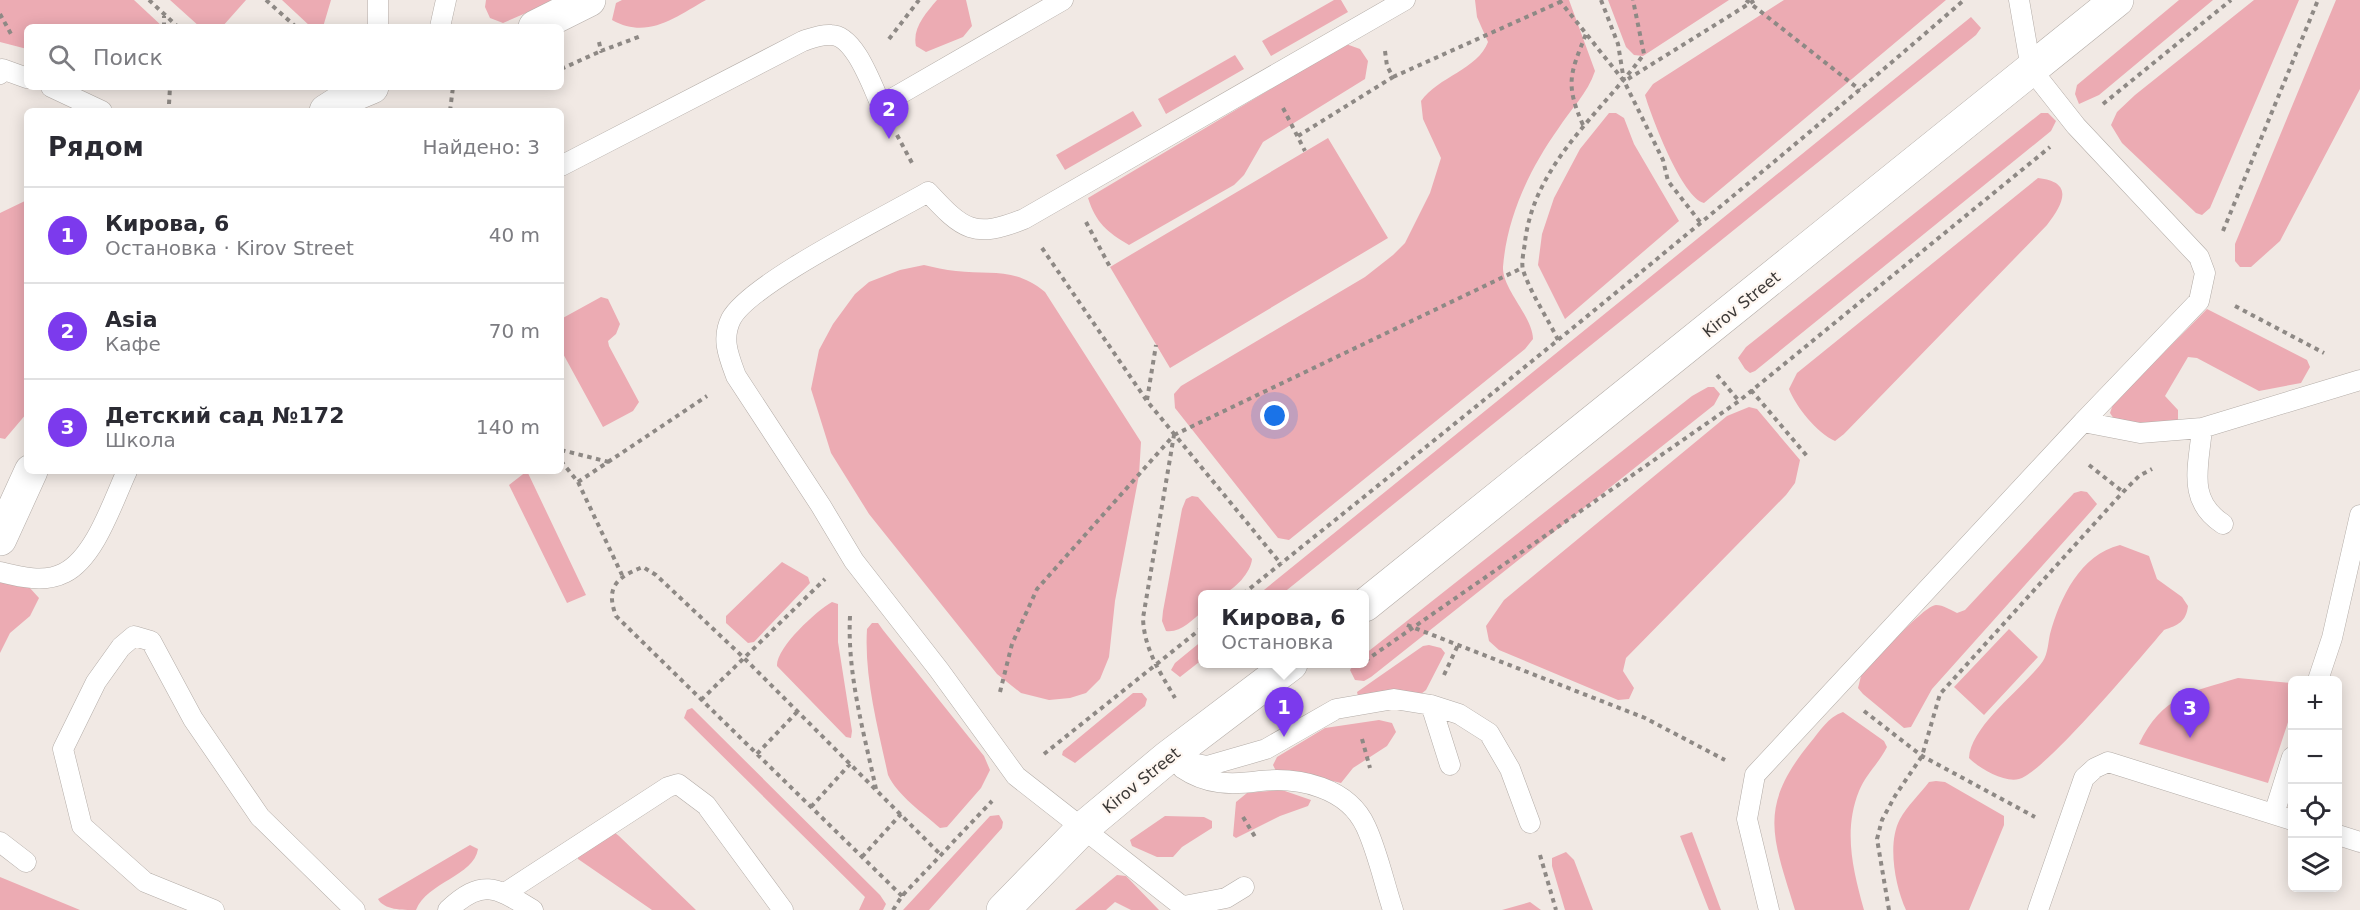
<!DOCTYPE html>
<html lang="ru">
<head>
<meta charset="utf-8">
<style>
	:root { --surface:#fff; --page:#f2f2f3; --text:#2b2b33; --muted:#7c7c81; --line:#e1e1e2; --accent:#7c3aed }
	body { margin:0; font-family:"DejaVu Sans",sans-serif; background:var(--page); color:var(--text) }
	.controls { position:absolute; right:18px; bottom:18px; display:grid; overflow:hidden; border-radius:9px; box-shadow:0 3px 15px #0003 }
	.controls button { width:54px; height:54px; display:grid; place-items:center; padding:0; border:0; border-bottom:2px solid var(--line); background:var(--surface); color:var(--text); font:30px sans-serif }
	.you { position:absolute; left:1275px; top:416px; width:21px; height:21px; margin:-15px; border:4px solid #fff; border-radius:50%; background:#1a73e8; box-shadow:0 0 0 9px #1a73e833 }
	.badge { display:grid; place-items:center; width:39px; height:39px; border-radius:50%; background:var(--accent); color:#fff; font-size:20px; font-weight:700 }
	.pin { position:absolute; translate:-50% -50px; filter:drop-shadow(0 2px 3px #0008) }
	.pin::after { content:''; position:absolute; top:32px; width:21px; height:18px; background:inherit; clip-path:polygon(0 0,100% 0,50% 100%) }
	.popup { position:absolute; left:1198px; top:590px; width:171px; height:78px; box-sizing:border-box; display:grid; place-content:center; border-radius:9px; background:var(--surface); filter:drop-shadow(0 2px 4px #0005); font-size:20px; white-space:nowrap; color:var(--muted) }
	.popup b { font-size:22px; color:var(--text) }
	.popup::after { content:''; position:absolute; left:50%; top:100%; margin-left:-12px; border:12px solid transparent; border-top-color:var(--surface) }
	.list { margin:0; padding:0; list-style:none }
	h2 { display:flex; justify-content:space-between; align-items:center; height:78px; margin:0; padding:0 24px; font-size:26px }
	h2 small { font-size:20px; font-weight:400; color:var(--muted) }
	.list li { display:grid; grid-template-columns:39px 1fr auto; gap:18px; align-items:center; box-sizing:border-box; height:96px; padding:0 24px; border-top:2px solid var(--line) }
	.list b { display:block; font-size:22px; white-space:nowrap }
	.list p { margin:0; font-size:20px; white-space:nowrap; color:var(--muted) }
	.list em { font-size:20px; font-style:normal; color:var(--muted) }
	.icon { flex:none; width:33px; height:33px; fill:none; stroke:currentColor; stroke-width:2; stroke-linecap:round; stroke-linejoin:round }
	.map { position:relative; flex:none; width:2360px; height:910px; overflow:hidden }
	.search { position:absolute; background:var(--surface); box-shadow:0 3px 15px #0003; left:24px; top:24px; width:540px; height:66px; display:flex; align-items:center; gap:15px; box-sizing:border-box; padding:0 21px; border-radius:9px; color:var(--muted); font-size:22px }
	.panel { position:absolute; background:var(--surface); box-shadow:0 3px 15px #0003; left:24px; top:108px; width:540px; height:366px; border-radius:9px }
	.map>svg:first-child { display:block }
</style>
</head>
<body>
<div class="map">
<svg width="2360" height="910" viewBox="0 0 2360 910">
	<rect width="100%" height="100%" fill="#f1e9e4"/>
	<!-- green -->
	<path fill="#ecabb3" d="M 0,0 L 134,0 L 163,27 L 27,27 L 27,49 L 0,42 Z
		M 170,0 L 246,0 L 222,27 L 200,27 Z
		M 282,0 L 331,0 L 323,27 L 311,27 Z
		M 486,0 L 556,0 L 503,23 L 490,18 L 485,7 Z
		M 622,0 L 706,0 C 675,17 648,40 612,20 L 616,3 Z
		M 937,0 L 966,0 L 972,26 L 963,37 L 926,52 L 916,46 C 912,28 926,13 937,0 Z
		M 1334,0 L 1341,0 L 1348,12 L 1271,56 L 1262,41 Z
		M 1475,0 L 1569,0 L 1595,71 C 1588,93 1570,110 1558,129 C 1529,170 1507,217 1503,267 C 1502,289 1533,317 1533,339 L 1525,349 L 1289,540 L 1278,538 L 1175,408 L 1174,394 L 1181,386 L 1365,277 L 1393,255 L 1405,243 L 1430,193 L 1441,158 L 1423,119 L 1421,101 C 1438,77 1478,69 1488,42 L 1477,17 Z
		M 1608,0 L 1729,0 L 1643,56 L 1634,55 L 1626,47 Z
		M 1784,0 L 1946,0 L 1704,203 C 1682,198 1651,116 1645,95 L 1653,84 Z
		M 2179,0 L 2213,0 L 2099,95 L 2079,104 L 2075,94 L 2077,85 Z
		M 2254,0 L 2299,0 L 2210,208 L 2202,215 L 2196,213 L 2122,143 L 2111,125 L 2117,112 L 2135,95 Z
		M 2336,0 L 2360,0 L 2360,89 L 2280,241 L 2251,267 L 2240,267 L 2235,261 L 2235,244 Z
		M 1971,17 L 1981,28 L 1976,35 L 1282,594 L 1259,594 Z
		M 1346,44 L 1360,49 L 1368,61 L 1365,79 L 1263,142 L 1244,175 L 1234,185 L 1129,245 C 1107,232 1096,223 1088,198 Z
		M 1235,55 L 1244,69 L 1166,114 L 1158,99 Z
		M 1133,111 L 1142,126 L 1065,170 L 1056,155 Z
		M 1609,113 L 1616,113 L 1624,118 L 1634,144 L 1679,221 L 1565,319 L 1538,265 L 1542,234 L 1554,198 L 1580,149 Z
		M 2041,113 L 2048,113 L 2056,121 L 2051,131 L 1755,371 L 1750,373 L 1745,369 L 1738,358 L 1746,347 Z
		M 1328,138 L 1388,238 L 1170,368 L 1110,267 Z
		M 2038,178 C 2074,182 2064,203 2047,225 L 1844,434 L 1835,441 C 1817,433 1796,407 1789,389 L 1797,373 Z
		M 27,200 L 27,413 L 5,439 L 0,438 L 0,213 Z
		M 924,265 C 934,267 945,270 956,271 C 991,275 1015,267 1045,292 L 1141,442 L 1139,475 L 1115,601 L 1109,657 L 1100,679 L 1086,693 L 1070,698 L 1049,700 L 1021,693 L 997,674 L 869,514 L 831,453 L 811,389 L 819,350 L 833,324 L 855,294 L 869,282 L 900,270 Z
		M 601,297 L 608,299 L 620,324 L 616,334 L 608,341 L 609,346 L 639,402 L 633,411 L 603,427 L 561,350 L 561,319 Z
		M 2207,309 L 2307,360 L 2310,367 L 2301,383 L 2259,391 L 2197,358 L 2188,357 L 2165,396 L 2178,410 L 2178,420 L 2147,425 L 2114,419 L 2110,413 L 2113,404 Z
		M 1708,387 L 1714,387 L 1720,394 L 1714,405 L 1371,677 L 1364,681 L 1355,680 L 1350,670 L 1354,664 L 1365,664 L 1365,654 L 1692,396 Z
		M 1749,407 L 1757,409 L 1800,460 L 1795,483 L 1786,495 L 1626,658 L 1623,671 L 1634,688 L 1629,699 L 1618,700 L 1499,650 L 1489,641 L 1486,626 L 1504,600 L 1727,416 Z
		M 527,471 L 586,595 L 567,603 L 509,485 Z
		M 2081,491 L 2087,492 L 2097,504 L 2093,509 L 1932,689 L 1911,727 L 1904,728 L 1863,694 L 1858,688 L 1861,676 C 1872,664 1924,605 1936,605 C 1943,605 1951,610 1957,613 L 1965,610 L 2074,493 Z
		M 1192,496 L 1198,497 L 1252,559 C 1251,572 1235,590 1222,594 C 1217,596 1208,594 1203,594 L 1203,611 C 1192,620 1181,633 1166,631 L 1162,621 L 1163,611 L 1182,509 L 1186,499 Z
		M 2120,545 L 2149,556 L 2157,579 L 2182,597 L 2188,606 C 2186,622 2178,625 2164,630 C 2142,656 2045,772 2019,779 C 2004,783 1979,768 1969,758 C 1971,725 2024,688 2043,661 C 2048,653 2048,643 2050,634 C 2060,598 2080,555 2120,545 Z
		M 782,562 L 808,577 L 810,583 L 754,642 L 748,643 L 726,623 L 726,616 Z
		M 0,581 L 29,587 L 39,598 L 30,616 L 10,633 L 0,653 Z
		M 832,602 L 838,604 L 838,642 L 852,731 L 851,738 L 846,737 L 777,666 C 776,648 816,611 832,602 Z
		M 872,623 L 878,623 L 883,630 L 984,756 L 990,770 L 981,788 L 947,827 L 940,828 C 923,813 898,796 888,775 C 878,728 864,677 867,629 Z
		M 2009,629 L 2038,657 L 1984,715 L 1954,687 Z
		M 1203,640 L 1203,659 L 1180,677 L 1171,670 L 1175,663 Z
		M 1429,645 L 1441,648 L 1445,653 L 1426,690 L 1421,694 L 1358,696 L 1357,692 L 1423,646 Z
		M 2238,678 L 2292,683 L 2292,710 L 2268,783 L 2139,744 C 2162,696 2191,692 2238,678 Z
		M 1133,693 L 1142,693 L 1147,699 L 1145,706 L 1075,763 L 1062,755 L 1063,751 Z
		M 692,708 L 880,895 L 886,904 L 883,910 L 859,910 L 865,897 L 684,718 L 687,710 Z
		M 1843,712 L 1884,741 L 1887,747 C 1879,763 1866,774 1859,791 C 1843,831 1853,870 1864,910 L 1795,910 C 1773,837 1757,808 1810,743 C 1820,731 1828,717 1843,712 Z
		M 1379,720 L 1392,723 L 1396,732 L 1387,746 L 1353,768 L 1341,783 L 1291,771 L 1276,771 L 1273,765 L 1277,757 L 1325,728 Z
		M 1936,781 L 1945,782 L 2004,816 L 2004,825 L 1969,910 L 1906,910 C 1895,886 1887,843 1900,819 C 1907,806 1920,794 1929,782 Z
		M 1282,790 L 1311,800 L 1308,806 L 1280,816 L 1236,838 L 1233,836 L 1236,802 L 1247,793 Z
		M 999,815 L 1003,822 L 1002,828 L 929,910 L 903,910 L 990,816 Z
		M 1165,816 L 1204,817 L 1212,821 L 1212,828 L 1182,847 L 1173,857 L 1157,857 L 1132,846 L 1130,840 Z
		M 614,832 L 619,836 L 696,910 L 652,910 L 578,859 L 578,855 Z
		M 1692,832 L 1721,910 L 1709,910 L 1680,836 Z
		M 470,845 L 478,849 C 474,876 427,882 416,910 C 402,910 384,910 378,899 Z
		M 1566,852 L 1574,860 L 1593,910 L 1565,910 L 1552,866 L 1552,858 Z
		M 1117,875 L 1126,876 L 1159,910 L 1131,910 L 1115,902 L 1106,910 L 1075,910 Z
		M 0,877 L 80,910 L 0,910 Z
		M 1530,902 L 1541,910 L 1502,910 Z"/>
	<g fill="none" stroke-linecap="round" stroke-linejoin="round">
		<!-- service casing -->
		<g stroke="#b3aca7" stroke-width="21">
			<path id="service" d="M 2019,0 L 2031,69 L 2076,126 L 2199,257 L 2205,273 L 2199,301 L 2083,422
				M 378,27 L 378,0
				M 440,27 L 446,0
				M 0,74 L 2,69 L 27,78
				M 51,87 L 102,111
				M 561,166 L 803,41 C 812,38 821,34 831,35 C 855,35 872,86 881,105 L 1063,0
				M 2202,428 C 2199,466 2186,500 2223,524
				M 0,572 C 20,577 45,583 64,573 C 95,558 113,501 127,471
				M 2318,680 L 2332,638 L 2360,515
				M 1431,705 L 1450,765
				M 1167,758 L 1207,766 L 1266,749 L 1336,709 L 1394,699 L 1431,705 L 1459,714 L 1489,733 L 1510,769 L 1530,823
				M 1182,768 C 1207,785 1231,785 1260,781 C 1299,777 1348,787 1366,827 C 1378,853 1384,883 1393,910
				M 2274,814 L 2292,757
				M 2338,835 L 2360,842
				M 0,842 L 26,862
				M 505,893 L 668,787 L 678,784 L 706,805 L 783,910
				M 1184,906 L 1226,898 L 1244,887
				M 214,910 L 145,882 L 82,826 L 63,749 L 96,682 L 121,647 L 134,636 L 151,641 L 193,719 L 260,817 L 355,910
				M 448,910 C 483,877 497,888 533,910
				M 1187,910 L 1016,776 L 939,670 L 854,561 L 821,506 L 736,376 C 729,357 721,339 731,319 C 750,283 887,216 928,192 C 963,230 974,239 1024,219 L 1405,0
				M 1769,910 L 1747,819 L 1755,775 L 2083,422 L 2140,433 L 2202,428 L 2360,380
				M 2038,910 L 2084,778 L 2095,768 L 2108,762 L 2292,820"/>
		</g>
		<!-- minor casing -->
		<g stroke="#b3aca7" stroke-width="34">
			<path id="minor" d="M 535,27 L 589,0
				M 326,111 L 348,97 L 372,87
				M 0,539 L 31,471"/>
		</g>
		<!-- secondary casing -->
		<g stroke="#b3aca7" stroke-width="34">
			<path id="secondary" d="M 1365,605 L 2117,0
				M 1003,910 L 1083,828 L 1167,758 L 1291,664"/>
		</g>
		<!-- path -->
		<path stroke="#8e8985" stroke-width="4" stroke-dasharray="4.5 4.5" stroke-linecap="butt" d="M 149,0 L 178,27
			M 266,0 L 296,27
			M 1559,0 L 1624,81 L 1663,160 L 1668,181 L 1700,222
			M 1601,0 L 1618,44 L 1624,81
			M 1746,0 L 1860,90
			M 0,14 L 11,34
			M 164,27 L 164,16
			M 889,39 L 919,0
			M 599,42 L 601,51 L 641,36
			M 561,69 L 601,51
			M 1393,77 L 1560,2
			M 1628,79 L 1755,0
			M 169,104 L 170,87
			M 2103,104 L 2231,0
			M 1283,108 L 1305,151
			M 450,111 L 453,87
			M 1583,125 C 1565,84 1570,74 1586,34
			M 897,135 L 912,163
			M 1298,136 L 1393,77 L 1387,66 L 1385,51
			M 1086,222 L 1110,267
			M 2223,231 L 2318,0
			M 1042,248 L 1147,401 L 1281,564
			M 2235,306 L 2324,353
			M 1558,340 C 1547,317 1531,294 1523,270 C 1521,262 1524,251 1525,242 C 1534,164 1601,113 1644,54 L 1633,0
			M 1717,375 L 1739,401
			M 1751,390 L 1807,456
			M 1147,400 L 1156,345
			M 1174,435 L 1522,268
			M 561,450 L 609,462
			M 561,461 L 578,482 L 622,575
			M 2089,465 L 2123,492
			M 578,482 L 707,396
			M 1243,594 C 1486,399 1729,204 1964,0
			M 850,616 C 847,674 864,733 876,789
			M 1407,625 L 1645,718 L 1725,760
			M 1365,661 L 1739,401 L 2050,147
			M 1444,675 L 1458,645
			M 1000,692 L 1012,644 L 1037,589 L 1174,435 L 1143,618 C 1144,649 1160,672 1175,698
			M 701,700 L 825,579
			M 1864,711 L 1922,756 L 2035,817
			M 1362,739 L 1370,768
			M 757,754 L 798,711
			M 1044,754 L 1203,627
			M 811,807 L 850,764
			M 1243,817 L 1257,840
			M 1540,855 L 1556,910
			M 862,857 L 901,814
			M 902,896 L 616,616 C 605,587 617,577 643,567 L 656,575 L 743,657 L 940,854
			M 893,910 L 902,896 L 992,801
			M 1889,910 L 1877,839 L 1882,820 L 1895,796 L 1922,756 L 1940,694 L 2123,492 L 2139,476 L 2152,469"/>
		<!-- service -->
		<use href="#service" stroke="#fff" stroke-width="20"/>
		<!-- minor -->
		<use href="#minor" stroke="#fff" stroke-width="33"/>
		<!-- secondary -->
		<use href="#secondary" stroke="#fff" stroke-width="33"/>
	</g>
	<g text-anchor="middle" stroke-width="4.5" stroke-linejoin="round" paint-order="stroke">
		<!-- street labels -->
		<g font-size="16" fill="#3c3937" stroke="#fff7f1">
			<text transform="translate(1741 304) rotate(-39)" y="6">Kirov Street</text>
			<text transform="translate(1141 780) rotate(-39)" y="6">Kirov Street</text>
		</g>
	</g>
</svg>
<div class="controls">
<button>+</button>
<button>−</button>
<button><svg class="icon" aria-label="locate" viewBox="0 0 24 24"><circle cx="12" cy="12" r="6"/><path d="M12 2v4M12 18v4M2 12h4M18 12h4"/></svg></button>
<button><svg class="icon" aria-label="layers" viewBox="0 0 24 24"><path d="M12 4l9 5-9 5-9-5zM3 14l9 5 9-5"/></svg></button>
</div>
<div class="you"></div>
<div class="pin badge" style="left:1284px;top:737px">1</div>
<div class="popup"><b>Кирова, 6</b>Остановка</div>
<div class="pin badge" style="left:889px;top:139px">2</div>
<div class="pin badge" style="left:2190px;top:738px">3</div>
<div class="search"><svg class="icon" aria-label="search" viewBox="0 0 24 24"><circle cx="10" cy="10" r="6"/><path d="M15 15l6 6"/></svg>Поиск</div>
<section class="panel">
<h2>Рядом<small>Найдено: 3</small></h2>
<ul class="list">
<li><span class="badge">1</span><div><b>Кирова, 6</b><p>Остановка · Kirov Street</p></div><em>40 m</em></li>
<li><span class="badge">2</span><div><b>Asia</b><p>Кафе</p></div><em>70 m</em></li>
<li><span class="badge">3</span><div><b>Детский сад №172</b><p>Школа</p></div><em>140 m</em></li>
</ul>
</section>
</div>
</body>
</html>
